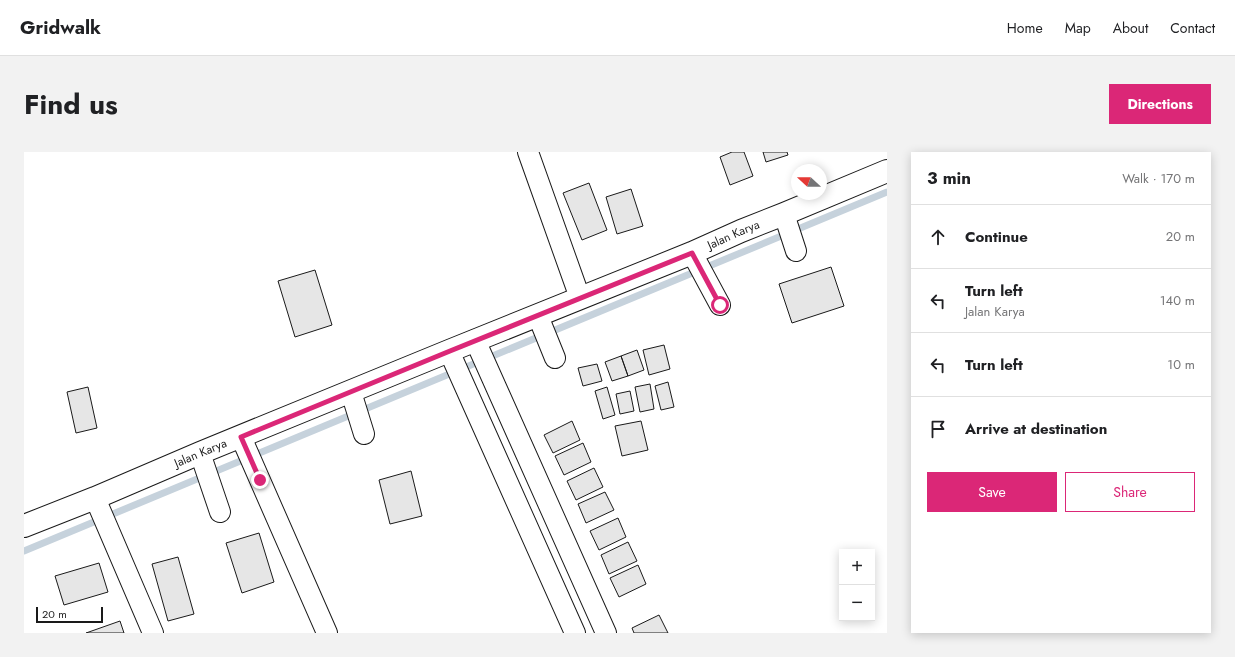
<!DOCTYPE html>
<html lang="en">
<head>
<meta charset="utf-8">
<style>
	:root { --surface:#fff; --page:#f2f2f2; --text:#202124; --muted:#757577; --line:#e0e0e0; --accent:#db2777 }
	body { margin:0; font-family:Jost,sans-serif; background:var(--page); color:var(--text) }
	.controls { position:absolute; right:12px; bottom:12px; display:grid; overflow:hidden; border-radius:0px; box-shadow:0 2px 10px #0003 }
	.controls button { width:36px; height:36px; display:grid; place-items:center; padding:0; border:0; border-bottom:1px solid var(--line); background:var(--surface); color:var(--text); font:20px sans-serif }
	.compass { position:absolute; left:767px; top:12px; width:36px; height:36px; border-radius:50%; background:var(--surface); box-shadow:0 2px 10px #0003; rotate:291deg }
	.scale { position:absolute; left:12px; bottom:10px; width:67px; box-sizing:border-box; padding-left:4px; border:2px solid #1a1a1a; border-top:0; font-size:11px; line-height:14px; white-space:nowrap; color:#1a1a1a; -webkit-text-stroke:3px #fff; paint-order:stroke }
	.stop { position:absolute; width:12px; height:12px; margin:-9px; border:3px solid #db2777; border-radius:50%; background:#fff }
	.stop.end { background:#db2777; border-color:#fff; box-shadow:0 1px 4px #0008 }
	.list { margin:0; padding:0; list-style:none }
	h2 { display:flex; justify-content:space-between; align-items:center; height:52px; margin:0; padding:0 16px; font-size:17px }
	h2 small { font-size:13px; font-weight:400; color:var(--muted) }
	.list li { display:grid; grid-template-columns:26px 1fr auto; gap:12px; align-items:center; box-sizing:border-box; height:64px; padding:0 16px; border-top:1px solid var(--line) }
	.list b { display:block; font-size:15px; white-space:nowrap }
	.list p { margin:0; font-size:13px; white-space:nowrap; color:var(--muted) }
	.list em { font-size:13px; font-style:normal; color:var(--muted) }
	.actions { display:flex; gap:8px; padding:12px 16px }
	.actions a { flex:1; padding:9px 0; border:1px solid var(--accent); border-radius:0px; text-align:center; font-size:14px; color:var(--accent) }
	.actions .main { background:var(--accent); color:#fff }
	.icon { flex:none; width:22px; height:22px; fill:none; stroke:currentColor; stroke-width:2; stroke-linecap:round; stroke-linejoin:round }
	.map { position:relative; flex:none; width:863px; height:481px; overflow:hidden; border-radius:0px }
	header { display:flex; align-items:center; gap:24px; box-sizing:border-box; height:56px; padding:0 20px; background:var(--surface); border-bottom:1px solid var(--line) }
	header strong { font-size:19px }
	nav { display:flex; gap:22px; margin-inline-start:auto; font-size:14px }
	.intro { display:flex; align-items:center; justify-content:space-between; box-sizing:border-box; height:96px; padding:0 24px }
	h1 { margin:0; font-size:28px }
	.button { padding:10px 18px; border-radius:0px; background:var(--accent); color:#fff; font-size:14px; font-weight:700 }
	main { display:flex; gap:24px; padding:0 24px }
	aside { flex:1; background:var(--surface); border-radius:0px; box-shadow:0 2px 10px #0003 }
	.map>svg:first-child { display:block }
</style>
</head>
<body>
<header>
<strong>Gridwalk</strong>
<nav><a>Home</a><a>Map</a><a>About</a><a>Contact</a></nav>
</header>
<div class="intro"><h1>Find us</h1><a class="button">Directions</a></div>
<main>
<div class="map">
<svg width="863" height="481" viewBox="0 0 863 481">
	<rect width="100%" height="100%" fill="#fff"/>
	<g fill="none" stroke-linecap="round" stroke-linejoin="round">
		<!-- stream -->
		<path stroke="#c6d2dc" stroke-width="7" d="M 0,399 L 863,40"/>
	</g>
	<!-- building -->
	<path fill="#e6e6e6" stroke="#1a1a1a" d="M 708,0 L 720,0 L 729,24 L 706,33 L 696,5 Z
		M 739,0 L 763,0 L 764,3 L 742,10 Z
		M 565,31 L 583,78 L 558,88 L 539,41 Z
		M 607,37 L 619,74 L 593,82 L 582,45 Z
		M 807,115 L 820,154 L 768,171 L 755,132 Z
		M 291,118 L 308,173 L 271,185 L 254,129 Z
		M 640,193 L 646,217 L 625,223 L 619,198 Z
		M 613,198 L 620,218 L 604,224 L 597,204 Z
		M 597,204 L 604,224 L 588,229 L 581,210 Z
		M 573,212 L 578,229 L 559,234 L 554,216 Z
		M 644,230 L 650,255 L 637,258 L 631,234 Z
		M 626,232 L 630,257 L 616,260 L 611,235 Z
		M 64,235 L 73,276 L 52,281 L 43,240 Z
		M 583,235 L 591,263 L 579,267 L 571,239 Z
		M 606,239 L 610,259 L 596,262 L 592,242 Z
		M 548,269 L 556,288 L 529,301 L 520,283 Z
		M 617,269 L 624,298 L 598,304 L 591,274 Z
		M 559,291 L 567,310 L 540,323 L 531,304 Z
		M 570,316 L 579,335 L 552,348 L 543,329 Z
		M 387,319 L 398,364 L 366,372 L 355,328 Z
		M 581,340 L 590,358 L 562,371 L 554,352 Z
		M 594,366 L 602,385 L 575,398 L 566,379 Z
		M 235,381 L 250,430 L 218,441 L 202,391 Z
		M 604,390 L 613,409 L 585,422 L 577,403 Z
		M 154,405 L 170,462 L 144,469 L 128,412 Z
		M 75,411 L 84,440 L 40,453 L 31,424 Z
		M 614,413 L 622,432 L 595,445 L 586,426 Z
		M 635,463 L 644,481 L 610,481 L 608,476 Z
		M 96,469 L 100,481 L 62,481 Z"/>
	<g fill="none" stroke-linecap="round" stroke-linejoin="round">
		<!-- minor casing -->
		<g stroke="#1a1a1a" stroke-width="22">
			<path id="minor" d="M 504,0 L 556,146
				M 760,62 L 772,99
				M 668,101 L 696,153
				M 514,164 L 531,206
				M 451,188 L 582,481
				M 425,199 L 551,481
				M 327,240 L 340,282
				M 217,285 L 303,481
				M 176,301 L 196,360
				M 71,346 L 129,481"/>
		</g>
		<!-- tertiary casing -->
		<g stroke="#1a1a1a" stroke-width="24">
			<g id="tertiary">
				<path id="s1" d="M 0,374 L 71,346 L 176,301 L 425,199 L 668,101 L 717,79 L 760,62 L 863,19"/>
			</g>
		</g>
		<!-- minor -->
		<use href="#minor" stroke="#fff" stroke-width="20"/>
		<!-- tertiary -->
		<use href="#tertiary" stroke="#fff" stroke-width="22"/>
	</g>
	<g fill="none" stroke-linecap="round" stroke-linejoin="round">
		<!-- route -->
		<path stroke="#db2777" stroke-width="5" d="M 236,328 L 217,285 L 426,199 L 668,101 L 696,153"/>
	</g>
	<g text-anchor="middle" stroke-width="3" stroke-linejoin="round" paint-order="stroke">
		<!-- street labels -->
		<g font-size="12" fill="#1a1a1a" stroke="#fff">
			<text dy="4" stroke="none"><textPath href="#s1" startOffset="767">Jalan Karya</textPath></text>
			<text dy="4" stroke="none"><textPath href="#s1" startOffset="191">Jalan Karya</textPath></text>
		</g>
	</g>
</svg>
<div class="controls">
<button>+</button>
<button>−</button>
</div>
<svg class="compass" viewBox="-18 -18 36 36"><path d="M0-13l5 13h-10z" fill="#e53935"/><path d="M0 13l5-13h-10z" fill="#757577"/></svg>
<div class="scale">20 m</div>
<div class="stop" style="left:696px;top:153px"></div>
<div class="stop end" style="left:236px;top:328px"></div>
</div>
<aside>
<h2>3 min<small>Walk · 170 m</small></h2>
<ul class="list">
<li><svg class="icon" aria-label="ahead" viewBox="0 0 24 24"><path d="M12 20V5M6 11l6-6 6 6"/></svg><div><b>Continue</b></div><em>20 m</em></li>
<li><svg class="icon" aria-label="left" viewBox="0 0 24 24"><path d="M17 20v-9H6M10 6l-5 5 5 5"/></svg><div><b>Turn left</b><p>Jalan Karya</p></div><em>140 m</em></li>
<li><svg class="icon" aria-label="left" viewBox="0 0 24 24"><path d="M17 20v-9H6M10 6l-5 5 5 5"/></svg><div><b>Turn left</b></div><em>10 m</em></li>
<li><svg class="icon" aria-label="arrive" viewBox="0 0 24 24"><path d="M6 21V4h12l-3 4 3 4H6"/></svg><div><b>Arrive at destination</b></div></li>
</ul>
<div class="actions"><a class="main">Save</a><a>Share</a></div>
</aside>
</main>
</body>
</html>
